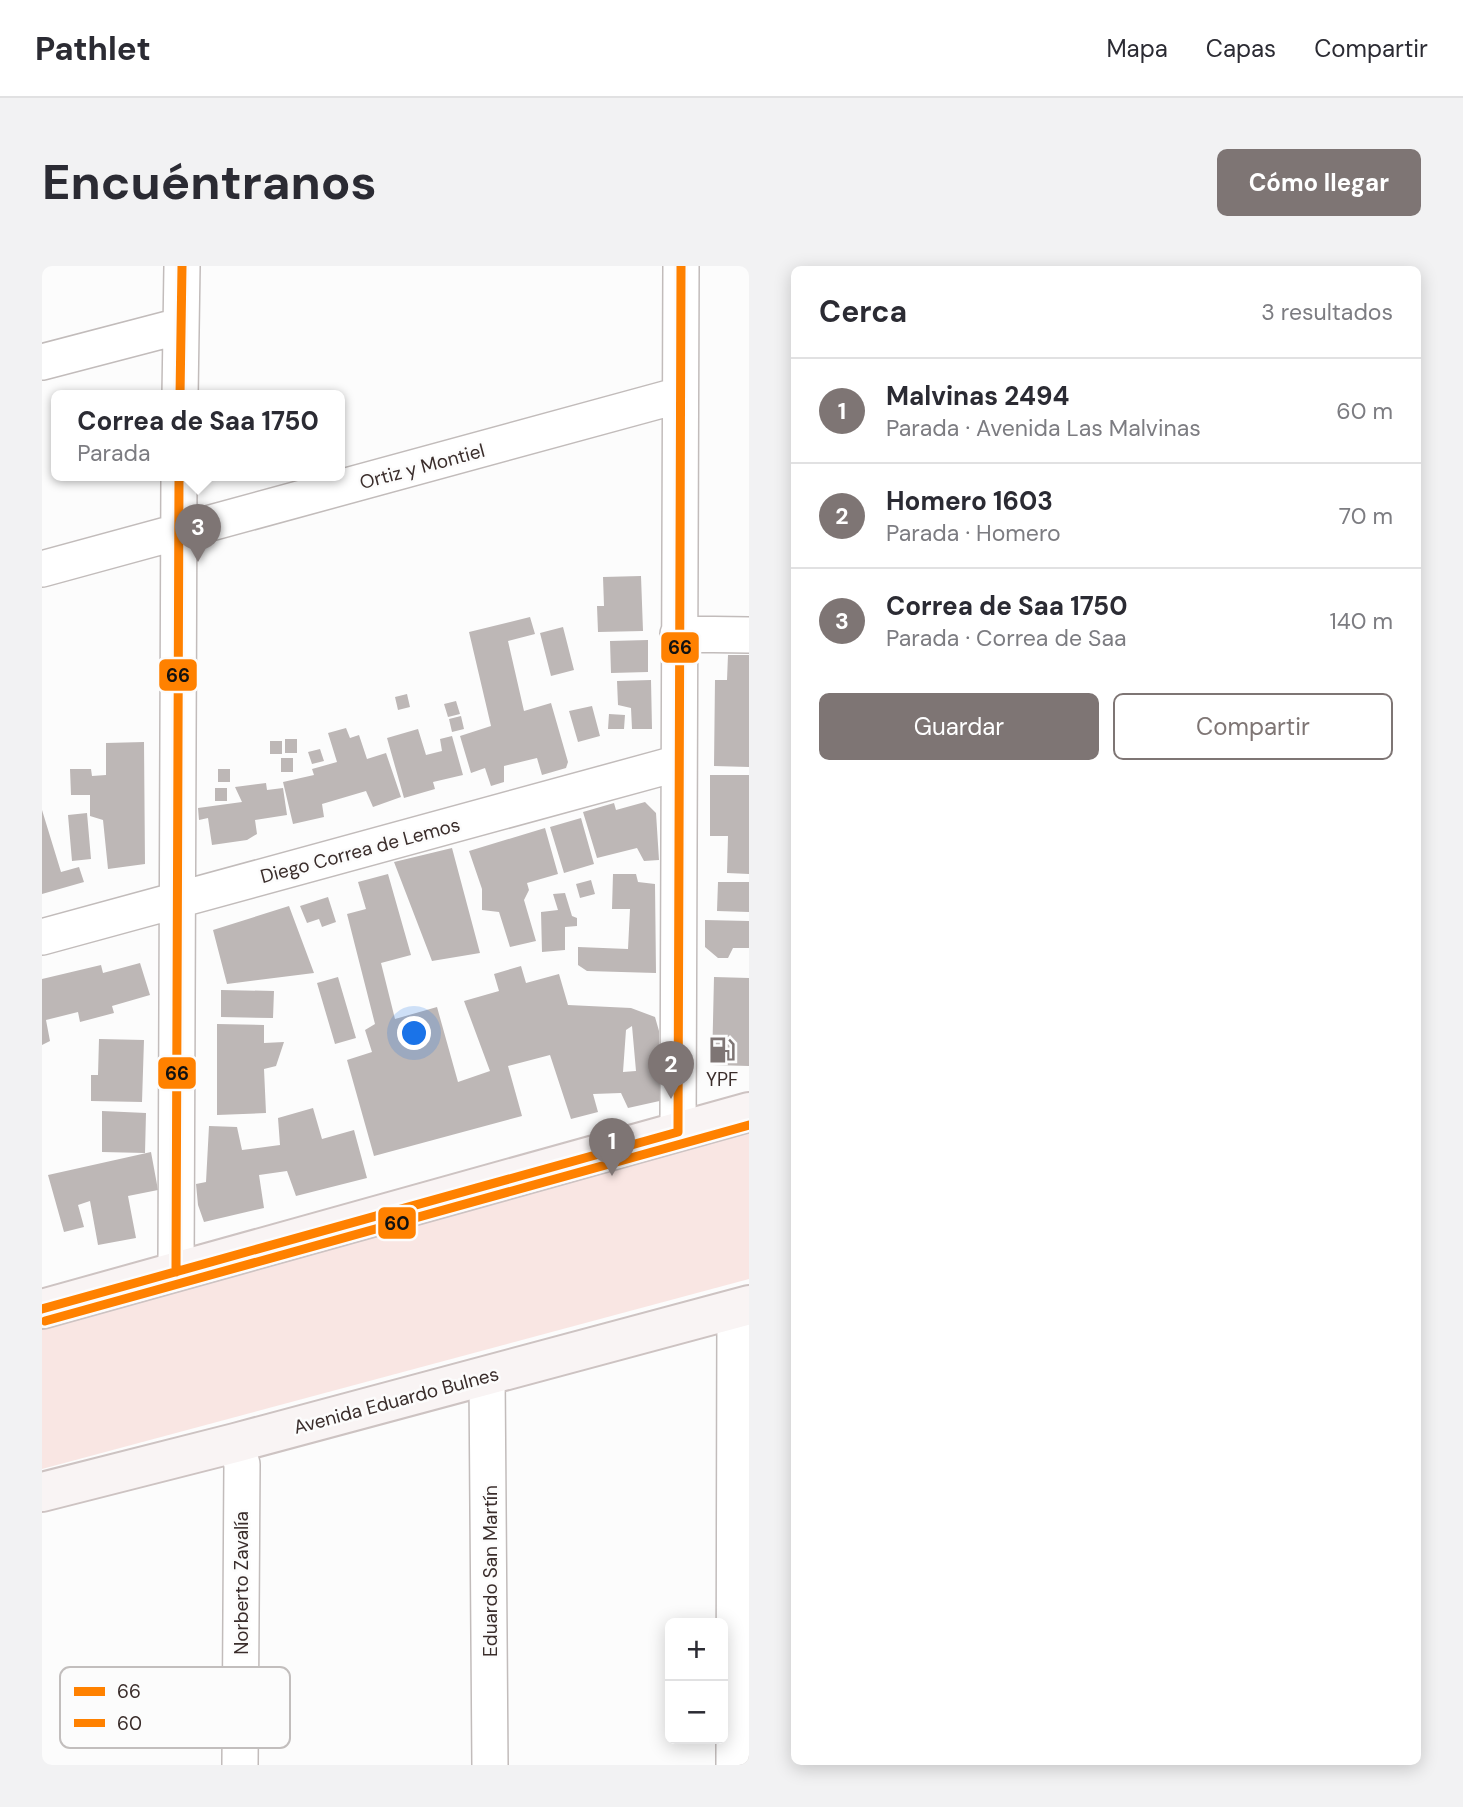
<!DOCTYPE html>
<html lang="es">
<head>
<meta charset="utf-8">
<style>
	:root { --surface:#fff; --page:#f2f2f3; --text:#2b2b33; --muted:#7c7c81; --line:#e1e1e2; --accent:#7e7574 }
	body { margin:0; font-family:"DM Sans",sans-serif; background:var(--page); color:var(--text) }
	.controls { position:absolute; right:21px; bottom:21px; display:grid; overflow:hidden; border-radius:10px; box-shadow:0 4px 18px #0003 }
	.controls button { width:63px; height:63px; display:grid; place-items:center; padding:0; border:0; border-bottom:2px solid var(--line); background:var(--surface); color:var(--text); font:35px sans-serif }
	.you { position:absolute; left:373px; top:768px; width:24px; height:24px; margin:-18px; border:5px solid #fff; border-radius:50%; background:#1a73e8; box-shadow:0 0 0 10px #1a73e833 }
	.badge { display:grid; place-items:center; width:46px; height:46px; border-radius:50%; background:var(--accent); color:#fff; font-size:23px; font-weight:700 }
	.pin { position:absolute; translate:-50% -58px; filter:drop-shadow(0 2px 4px #0008) }
	.pin::after { content:''; position:absolute; top:37px; width:24px; height:21px; background:inherit; clip-path:polygon(0 0,100% 0,50% 100%) }
	.popup { position:absolute; left:9px; top:124px; width:294px; height:91px; box-sizing:border-box; display:grid; place-content:center; border-radius:10px; background:var(--surface); filter:drop-shadow(0 2px 5px #0005); font-size:23px; white-space:nowrap; color:var(--muted) }
	.popup b { font-size:26px; color:var(--text) }
	.popup::after { content:''; position:absolute; left:50%; top:100%; margin-left:-14px; border:14px solid transparent; border-top-color:var(--surface) }
	.list { margin:0; padding:0; list-style:none }
	h2 { display:flex; justify-content:space-between; align-items:center; height:91px; margin:0; padding:0 28px; font-size:30px }
	h2 small { font-size:23px; font-weight:400; color:var(--muted) }
	.list li { display:grid; grid-template-columns:46px 1fr auto; gap:21px; align-items:center; box-sizing:border-box; height:105px; padding:0 28px; border-top:2px solid var(--line) }
	.list b { display:block; font-size:26px; white-space:nowrap }
	.list p { margin:0; font-size:23px; white-space:nowrap; color:var(--muted) }
	.list em { font-size:23px; font-style:normal; color:var(--muted) }
	.actions { display:flex; gap:14px; padding:21px 28px }
	.actions a { flex:1; padding:16px 0; border:2px solid var(--accent); border-radius:10px; text-align:center; font-size:24px; color:var(--accent) }
	.actions .main { background:var(--accent); color:#fff }
	.map { position:relative; flex:none; width:707px; height:1499px; overflow:hidden; border-radius:10px }
	header { display:flex; align-items:center; gap:42px; box-sizing:border-box; height:98px; padding:0 35px; background:var(--surface); border-bottom:2px solid var(--line) }
	header strong { font-size:33px }
	nav { display:flex; gap:38px; margin-inline-start:auto; font-size:24px }
	.intro { display:flex; align-items:center; justify-content:space-between; box-sizing:border-box; height:168px; padding:0 42px }
	h1 { margin:0; font-size:49px }
	.button { padding:18px 32px; border-radius:10px; background:var(--accent); color:#fff; font-size:24px; font-weight:700 }
	main { display:flex; gap:42px; padding:0 42px }
	aside { flex:1; background:var(--surface); border-radius:10px; box-shadow:0 4px 18px #0003 }
	.map>svg:first-child { display:block }
</style>
</head>
<body>
<header>
<strong>Pathlet</strong>
<nav><a>Mapa</a><a>Capas</a><a>Compartir</a></nav>
</header>
<div class="intro"><h1>Encuéntranos</h1><a class="button">Cómo llegar</a></div>
<main>
<div class="map">
<svg width="707" height="1499" viewBox="0 0 707 1499">
	<rect width="100%" height="100%" fill="#fcfcfc"/>
	<!-- green -->
	<path fill="#f9e6e3" d="M 707,864 L 707,1013 L 0,1203 L 0,1059 Z"/>
	<!-- building -->
	<path fill="#bdb7b6" fill-rule="evenodd" d="M 599,310 L 601,365 L 556,366 L 555,340 L 562,340 L 561,311 Z
		M 488,351 L 493,368 L 466,375 L 482,445 L 509,437 L 526,496 L 524,502 L 500,509 L 495,492 L 462,500 L 462,516 L 449,520 L 443,502 L 429,507 L 418,470 L 449,460 L 427,366 Z
		M 521,361 L 532,404 L 509,410 L 498,367 Z
		M 606,374 L 606,406 L 569,407 L 568,375 Z
		M 686,389 L 707,389 L 707,501 L 672,500 L 673,414 L 685,414 Z
		M 609,414 L 610,463 L 590,463 L 589,442 L 576,439 L 575,415 Z
		M 365,428 L 368,441 L 356,444 L 353,431 Z
		M 414,435 L 418,448 L 406,451 L 402,438 Z
		M 550,440 L 558,470 L 536,476 L 527,445 Z
		M 567,448 L 583,449 L 582,463 L 566,463 Z
		M 419,450 L 422,463 L 410,466 L 407,453 Z
		M 304,462 L 308,472 L 317,469 L 325,493 L 344,487 L 359,531 L 331,541 L 324,525 L 280,538 L 282,551 L 251,558 L 241,516 L 272,509 L 270,503 L 295,496 L 286,467 Z
		M 376,463 L 384,489 L 400,485 L 398,473 L 410,470 L 421,509 L 391,516 L 393,523 L 362,532 L 345,472 Z
		M 243,473 L 255,473 L 255,487 L 243,487 Z
		M 228,475 L 240,475 L 240,488 L 228,488 Z
		M 102,476 L 103,598 L 66,603 L 61,554 L 48,550 L 48,529 L 29,529 L 28,503 L 49,503 L 50,510 L 64,509 L 64,477 Z
		M 278,483 L 282,495 L 270,498 L 266,486 Z
		M 239,492 L 251,492 L 251,506 L 239,506 Z
		M 176,503 L 188,503 L 188,516 L 176,516 Z
		M 668,509 L 707,509 L 707,608 L 685,607 L 686,570 L 668,570 Z
		M 224,517 L 225,524 L 241,522 L 245,549 L 213,554 L 215,568 L 205,574 L 170,579 L 166,552 L 157,554 L 156,542 L 200,536 L 193,521 Z
		M 173,522 L 185,522 L 185,535 L 173,535 Z
		M 603,536 L 614,547 L 617,594 L 602,595 L 595,582 L 555,592 L 541,546 L 572,537 L 574,544 Z
		M 0,544 L 19,606 L 37,601 L 42,616 L 0,628 Z
		M 45,547 L 49,593 L 30,595 L 26,549 Z
		M 539,552 L 552,598 L 522,607 L 508,561 Z
		M 503,562 L 516,608 L 485,617 L 487,624 L 482,634 L 494,675 L 468,681 L 457,646 L 440,644 L 440,623 L 427,585 Z
		M 410,582 L 438,687 L 390,695 L 352,596 Z
		M 346,608 L 369,689 L 339,697 L 353,753 L 395,741 L 416,816 L 448,805 L 422,735 L 457,725 L 452,708 L 479,700 L 484,717 L 517,708 L 526,739 L 589,742 L 613,751 L 617,765 L 617,804 L 622,834 L 586,842 L 579,827 L 551,828 L 556,846 L 529,853 L 508,789 L 466,800 L 480,850 L 332,890 L 305,794 L 330,786 L 323,764 L 333,758 L 305,648 L 324,643 L 316,616 ZM 590,760 L 594,805 L 581,806 L 584,764 Z
		M 571,608 L 594,608 L 596,616 L 613,618 L 614,707 L 545,705 L 536,699 L 536,681 L 586,683 L 588,643 L 570,643 Z
		M 549,614 L 553,628 L 538,632 L 534,618 Z
		M 676,616 L 707,616 L 707,646 L 675,645 Z
		M 523,627 L 530,650 L 535,652 L 535,660 L 523,661 L 523,684 L 500,686 L 499,646 L 516,644 L 511,628 Z
		M 286,631 L 294,656 L 280,661 L 277,653 L 265,657 L 258,640 Z
		M 247,640 L 272,707 L 185,718 L 171,664 Z
		M 663,654 L 707,655 L 707,682 L 691,682 L 686,692 L 676,692 L 663,681 Z
		M 98,697 L 108,729 L 70,740 L 72,747 L 38,756 L 36,746 L 4,754 L 8,775 L 0,779 L 0,713 L 59,699 L 61,707 Z
		M 296,711 L 314,772 L 293,778 L 275,717 Z
		M 672,711 L 707,712 L 707,800 L 670,799 Z
		M 179,724 L 232,725 L 231,752 L 179,751 Z
		M 175,758 L 222,759 L 222,777 L 242,776 L 234,800 L 222,803 L 224,847 L 175,849 Z
		M 57,773 L 102,774 L 100,836 L 49,835 L 49,809 L 56,809 Z
		M 271,842 L 280,873 L 312,864 L 325,912 L 254,930 L 245,905 L 217,909 L 222,942 L 162,956 L 156,939 L 154,918 L 164,916 L 167,860 L 195,861 L 200,884 L 238,879 L 236,852 Z
		M 60,845 L 104,847 L 103,887 L 60,886 Z
		M 109,886 L 116,924 L 86,930 L 94,972 L 56,979 L 48,935 L 36,939 L 42,961 L 22,966 L 6,909 Z"/>
	<g fill="none" stroke-linecap="round" stroke-linejoin="round">
		<!-- minor casing -->
		<g stroke="#c2bcbb" stroke-width="38">
			<path id="minor" d="M 0,96 L 138,60
				M 138,130 L 140,0
				M 0,303 L 638,129
				M 636,368 L 707,369
				M 0,671 L 637,497
				M 636,866 L 639,0
				M 134,1006 L 137,210
				M 445,1110 L 448,1499
				M 193,1177 L 200,1198 L 198,1499
				M 692,1499 L 693,1043"/>
		</g>
		<!-- major casing -->
		<g stroke="#cdc3c2" stroke-width="42">
			<path id="major" d="M 0,1043 L 707,846
				M 0,1226 L 193,1177 L 707,1039"/>
		</g>
		<!-- minor -->
		<use href="#minor" stroke="#fff" stroke-width="35"/>
		<!-- major -->
		<use href="#major" stroke="#f9f4f4" stroke-width="38"/>
		<!-- bus-1 casing -->
		<g stroke="#fcfcfc" stroke-width="14">
			<path id="bus-1" d="M 138,130 L 140,0
				M 134,1006 L 137,210
				M 0,1043 L 636,866 L 639,0"/>
		</g>
		<!-- bus-2 casing -->
		<g stroke="#fcfcfc" stroke-width="14">
			<path id="bus-2" d="M 3,1055 L 707,859"/>
		</g>
		<!-- bus-1 -->
		<use href="#bus-1" stroke="#ff8100" stroke-width="9"/>
		<!-- bus-2 -->
		<use href="#bus-2" stroke="#ff8100" stroke-width="9"/>
	</g>
	<!-- icons -->
	<defs>
		<g id="fuel-bare" transform="scale(2.1)"><path d="M-5.5-6h7V0h2V4h1.3V-2.5L3-4.5l.8-.8L6-3V5H2.5V1h-1V6h-7ZM-4.2-4.7v3.2H.2V-4.7Z" fill="#7e7574" stroke="#fcfcfc" stroke-width="2.5" paint-order="stroke"/></g>
	</defs>
	<g fill-rule="evenodd">
		<use href="#fuel-bare" x="680" y="784"/>
	</g>
	<g text-anchor="middle" stroke-width="5" stroke-linejoin="round" paint-order="stroke">
		<!-- street labels -->
		<g font-size="19" fill="#3a2d2b" stroke="#fcfcfc">
			<text transform="translate(380 200) rotate(-15)" y="7">Ortiz y Montiel</text>
			<text transform="translate(318 584) rotate(-15)" y="7">Diego Correa de Lemos</text>
			<text transform="translate(354 1134) rotate(-15)" y="7">Avenida Eduardo Bulnes</text>
			<text transform="translate(448 1305) rotate(-90)" y="7">Eduardo San Martín</text>
			<text transform="translate(199 1317) rotate(-90)" y="7">Norberto Zavalía</text>
		</g>
		<!-- poi labels -->
		<g font-size="19" fill="#3a2d2b" stroke="#fcfcfc">
			<text x="680" y="820">YPF</text>
		</g>
	</g>
	<!-- legend -->
	<rect x="18" y="1401" width="230" height="81" rx="10" fill="#fcfcfc" stroke="#c2bebd" stroke-width="2"/>
	<rect x="32" y="1421" width="31" height="9" fill="#ff8100"/>
	<rect x="32" y="1453" width="31" height="8" fill="#ff8100"/>
	<g font-size="19" fill="#3a2d2b">
		<text x="75" y="1432">66</text>
		<text x="75" y="1464">60</text>
	</g>
	<g stroke="#fcfcfc" stroke-width="2.5">
		<rect x="618" y="365" width="40" height="33" rx="7" fill="#ff8100"/>
		<rect x="116" y="392" width="40" height="34" rx="7" fill="#ff8100"/>
		<rect x="115" y="790" width="40" height="34" rx="7" fill="#ff8100"/>
		<rect x="335" y="940" width="40" height="34" rx="7" fill="#ff8100"/>
	</g>
	<g font-size="19" text-anchor="middle" font-weight="bold" fill="#111">
		<text x="638" y="388">66</text>
		<text x="136" y="416">66</text>
		<text x="135" y="814">66</text>
		<text x="355" y="964">60</text>
	</g>
</svg>
<div class="controls">
<button>+</button>
<button>−</button>
</div>
<div class="you"></div>
<div class="pin badge" style="left:570px;top:910px">1</div>
<div class="pin badge" style="left:629px;top:833px">2</div>
<div class="pin badge" style="left:156px;top:296px">3</div>
<div class="popup"><b>Correa de Saa 1750</b>Parada</div>
</div>
<aside>
<h2>Cerca<small>3 resultados</small></h2>
<ul class="list">
<li><span class="badge">1</span><div><b>Malvinas 2494</b><p>Parada · Avenida Las Malvinas</p></div><em>60 m</em></li>
<li><span class="badge">2</span><div><b>Homero 1603</b><p>Parada · Homero</p></div><em>70 m</em></li>
<li><span class="badge">3</span><div><b>Correa de Saa 1750</b><p>Parada · Correa de Saa</p></div><em>140 m</em></li>
</ul>
<div class="actions"><a class="main">Guardar</a><a>Compartir</a></div>
</aside>
</main>
</body>
</html>
